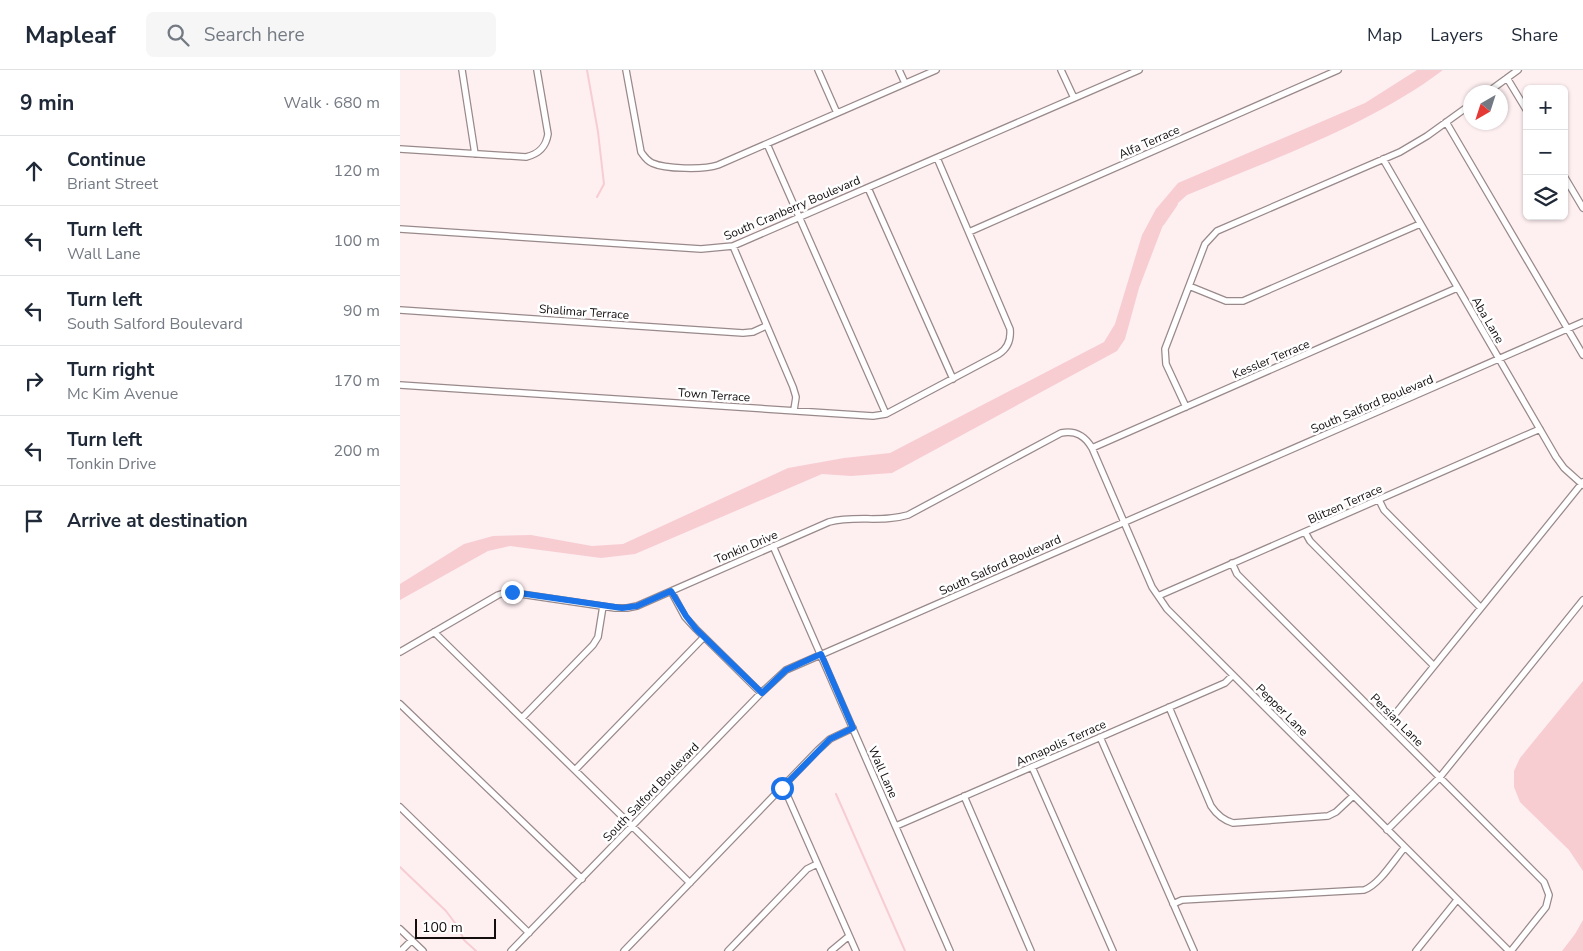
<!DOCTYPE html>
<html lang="en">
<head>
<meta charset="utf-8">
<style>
	:root { --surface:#fff; --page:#f6f6f7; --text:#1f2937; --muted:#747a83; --line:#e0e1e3 }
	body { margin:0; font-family:"Nunito Sans",sans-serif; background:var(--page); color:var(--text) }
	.controls { position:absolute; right:15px; top:15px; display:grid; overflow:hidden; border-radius:8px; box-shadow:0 1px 4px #0004 }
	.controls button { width:45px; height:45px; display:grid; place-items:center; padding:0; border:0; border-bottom:1px solid var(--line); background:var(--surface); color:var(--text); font:25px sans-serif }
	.compass { position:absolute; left:1063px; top:15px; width:45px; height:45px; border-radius:50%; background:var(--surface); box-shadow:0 1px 4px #0004; rotate:219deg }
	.scale { position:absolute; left:15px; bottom:12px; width:81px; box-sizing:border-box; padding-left:5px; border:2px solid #130d0d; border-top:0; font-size:14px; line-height:18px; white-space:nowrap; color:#130d0d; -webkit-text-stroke:4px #fff; paint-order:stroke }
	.stop { position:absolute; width:15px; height:15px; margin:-11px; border:4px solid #1a73e8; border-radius:50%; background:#fff }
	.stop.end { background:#1a73e8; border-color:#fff; box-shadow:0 1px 5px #0008 }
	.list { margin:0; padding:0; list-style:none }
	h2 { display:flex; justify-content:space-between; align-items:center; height:65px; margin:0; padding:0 20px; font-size:21px }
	h2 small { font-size:16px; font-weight:400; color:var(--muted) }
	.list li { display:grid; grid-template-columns:32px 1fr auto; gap:15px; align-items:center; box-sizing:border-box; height:70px; padding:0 20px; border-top:1px solid var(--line) }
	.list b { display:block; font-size:19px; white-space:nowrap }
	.list p { margin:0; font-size:16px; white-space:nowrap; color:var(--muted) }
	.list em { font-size:16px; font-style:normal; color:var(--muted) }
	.icon { flex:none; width:28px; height:28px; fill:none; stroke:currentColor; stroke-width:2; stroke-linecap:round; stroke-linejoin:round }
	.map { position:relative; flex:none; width:1183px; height:881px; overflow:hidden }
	header { display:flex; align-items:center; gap:30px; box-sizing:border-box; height:70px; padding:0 25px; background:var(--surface); border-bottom:1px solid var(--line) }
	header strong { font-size:24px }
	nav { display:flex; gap:28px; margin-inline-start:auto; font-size:18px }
	.search { width:350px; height:45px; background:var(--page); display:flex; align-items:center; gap:12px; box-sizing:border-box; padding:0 18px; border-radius:8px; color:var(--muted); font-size:19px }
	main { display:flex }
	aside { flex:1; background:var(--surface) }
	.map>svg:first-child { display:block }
</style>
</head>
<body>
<header>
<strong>Mapleaf</strong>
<div class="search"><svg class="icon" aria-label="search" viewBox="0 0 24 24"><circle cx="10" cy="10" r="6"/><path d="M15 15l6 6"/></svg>Search here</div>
<nav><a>Map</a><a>Layers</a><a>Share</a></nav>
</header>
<main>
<aside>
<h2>9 min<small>Walk · 680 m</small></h2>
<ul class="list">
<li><svg class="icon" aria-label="ahead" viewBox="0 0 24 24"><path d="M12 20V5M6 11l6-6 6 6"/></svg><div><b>Continue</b><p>Briant Street</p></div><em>120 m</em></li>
<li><svg class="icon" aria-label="left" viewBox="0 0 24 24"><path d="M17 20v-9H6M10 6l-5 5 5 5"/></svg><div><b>Turn left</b><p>Wall Lane</p></div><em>100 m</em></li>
<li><svg class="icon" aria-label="left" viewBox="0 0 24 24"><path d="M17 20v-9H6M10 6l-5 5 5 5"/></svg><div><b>Turn left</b><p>South Salford Boulevard</p></div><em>90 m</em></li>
<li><svg class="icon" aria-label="right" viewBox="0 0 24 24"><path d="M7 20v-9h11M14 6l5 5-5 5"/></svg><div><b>Turn right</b><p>Mc Kim Avenue</p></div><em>170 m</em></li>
<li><svg class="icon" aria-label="left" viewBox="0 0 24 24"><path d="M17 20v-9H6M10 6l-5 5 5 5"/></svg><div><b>Turn left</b><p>Tonkin Drive</p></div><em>200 m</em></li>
<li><svg class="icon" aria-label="arrive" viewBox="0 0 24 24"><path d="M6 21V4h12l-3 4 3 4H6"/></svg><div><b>Arrive at destination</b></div></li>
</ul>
</aside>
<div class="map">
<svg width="1183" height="881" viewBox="0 0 1183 881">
	<rect width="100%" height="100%" fill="#feeff1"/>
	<!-- water -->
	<path fill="#f7cdd2" d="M 1017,0 L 1043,0 C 969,56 872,89 787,125 L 768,142 L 739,218 L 725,269 L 717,281 L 492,403 L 451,406 L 422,404 L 235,484 L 201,488 L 110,476 L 88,481 L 0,530 L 0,514 L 64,474 L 93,466 L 131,465 L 192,476 L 223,474 L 388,398 L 444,388 L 490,383 L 704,272 L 715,254 L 742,165 L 756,139 L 778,113 L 965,33 Z
		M 1183,611 L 1183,801 L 1169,780 L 1120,732 L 1114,717 L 1114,701 L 1120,688 Z
		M 1183,850 L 1183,881 L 1162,881 L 1175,864 Z"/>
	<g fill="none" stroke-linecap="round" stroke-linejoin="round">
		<!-- stream -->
		<path stroke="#f7cdd2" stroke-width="2" d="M 187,0 L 198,62 L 204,114 L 197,127
			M 436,724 L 505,881
			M 0,797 L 46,841 L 58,857 L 64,870 L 76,881"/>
		<!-- canal -->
		<path stroke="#f7cdd2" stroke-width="5.5" d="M 762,153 L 775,134"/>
		<!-- minor casing -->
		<g stroke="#99898a" stroke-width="8">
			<path id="minor" d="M 62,0 L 75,84
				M 226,0 L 241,82 C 244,86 246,90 252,93 C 265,99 304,100 318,95 L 536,0
				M 418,0 L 437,43
				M 499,0 L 505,13
				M 661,0 L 674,28
				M 1107,8 L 1127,41
				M 1088,22 L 1118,0
				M 1046,52 L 1183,285
				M 367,74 L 486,344
				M 0,79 L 126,87 C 139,84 146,77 148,64 L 137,0
				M 983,89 L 1156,387 L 1164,398 L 1183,415
				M 1164,106 L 1183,138
				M 468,118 L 553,309
				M 0,159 L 301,179 L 333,176 L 739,0
				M 569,162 L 938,0
				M 333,176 L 393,317 L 396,327 L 394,340
				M 789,216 L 826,231 L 843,231 L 1020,154
				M 0,240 L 343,263 L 353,262 L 366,256
				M 0,315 L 473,346 L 486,344 L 599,284 C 608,278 611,269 610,259 L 537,88
				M 786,337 L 766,294 L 765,279 L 805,174 L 817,161 L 1000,82 L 1027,66 L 1070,35
				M 692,378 L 1057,218
				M 979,430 L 984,440 L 1081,538
				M 905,462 L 910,471 L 1034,596
				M 373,476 L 550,881
				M 832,493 L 837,504 L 1144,812 L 1149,825 L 1146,837 L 1111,881
				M 271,521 L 285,547 L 296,559 L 361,623
				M 758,526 L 1140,359
				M 34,562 L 290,813
				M 0,582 L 98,525 L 107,522 L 215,538 L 227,538 L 237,536 L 429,452 C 455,445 482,453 508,445 L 661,363 C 676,360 685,366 692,378 L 752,517 L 767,539 L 1109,881
				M 0,634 L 182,809
				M 769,637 L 811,736 C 817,745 823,750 833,753 L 928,746 L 936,742 L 953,726
				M 122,648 L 193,575 L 198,567 L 203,536
				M 987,654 L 1183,412
				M 700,667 L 794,881
				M 632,697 L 713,881
				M 175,700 L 304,567
				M 383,718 L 388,727 L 456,881
				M 564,726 L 631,881
				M 0,737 L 129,863
				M 496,756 L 825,613 L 833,605
				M 987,760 L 1040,707 L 1183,530
				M 773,834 L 782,830 L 964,820 C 979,815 994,790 1005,777
				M 0,859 L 23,881
				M 1,881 L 12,870
				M 111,881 L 361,623 L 386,600 L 1183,252
				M 224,881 L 418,680 L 430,669 L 453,658
				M 328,881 L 407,799 L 417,794
				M 431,881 L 449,866
				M 1016,881 L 1057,830"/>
		</g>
		<!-- minor -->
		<use href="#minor" stroke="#fff" stroke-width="5.5"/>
	</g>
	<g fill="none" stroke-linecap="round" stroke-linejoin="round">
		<!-- route -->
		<path stroke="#1a73e8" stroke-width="6" d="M 112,522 L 222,538 L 237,536 L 271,521 L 286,546 L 296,559 L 362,623 L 386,600 L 421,584 L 453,658 L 430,669 L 382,718"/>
	</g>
	<g text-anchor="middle" stroke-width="5" stroke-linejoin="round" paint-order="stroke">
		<!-- street labels -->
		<g font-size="12" fill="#130d0d" stroke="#fff">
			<text transform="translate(749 72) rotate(-24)" y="4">Alfa Terrace</text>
			<text transform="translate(392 138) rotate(-23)" y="4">South Cranberry Boulevard</text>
			<text transform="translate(184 242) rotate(4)" y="4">Shalimar Terrace</text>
			<text transform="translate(1088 250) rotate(60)" y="4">Aba Lane</text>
			<text transform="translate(871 289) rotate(-23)" y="4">Kessler Terrace</text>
			<text transform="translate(314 325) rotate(4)" y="4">Town Terrace</text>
			<text transform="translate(972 334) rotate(-23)" y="4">South Salford Boulevard</text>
			<text transform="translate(945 434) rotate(-24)" y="4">Blitzen Terrace</text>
			<text transform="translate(346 477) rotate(-23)" y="4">Tonkin Drive</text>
			<text transform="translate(600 495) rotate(-24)" y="4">South Salford Boulevard</text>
			<text transform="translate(882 640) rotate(45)" y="4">Pepper Lane</text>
			<text transform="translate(997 650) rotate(45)" y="4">Persian Lane</text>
			<text transform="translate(661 673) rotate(-24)" y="4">Annapolis Terrace</text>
			<text transform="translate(483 702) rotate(66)" y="4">Wall Lane</text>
			<text transform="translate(251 722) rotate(-46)" y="4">South Salford Boulevard</text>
		</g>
	</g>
</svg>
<div class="controls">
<button>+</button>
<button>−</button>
<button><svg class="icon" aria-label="layers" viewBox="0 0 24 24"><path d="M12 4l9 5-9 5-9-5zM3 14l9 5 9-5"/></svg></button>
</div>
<svg class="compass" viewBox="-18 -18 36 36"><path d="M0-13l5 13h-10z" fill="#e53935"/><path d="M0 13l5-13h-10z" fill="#747a83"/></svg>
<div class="scale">100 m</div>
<div class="stop" style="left:382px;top:718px"></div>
<div class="stop end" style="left:112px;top:522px"></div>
</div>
</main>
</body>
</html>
